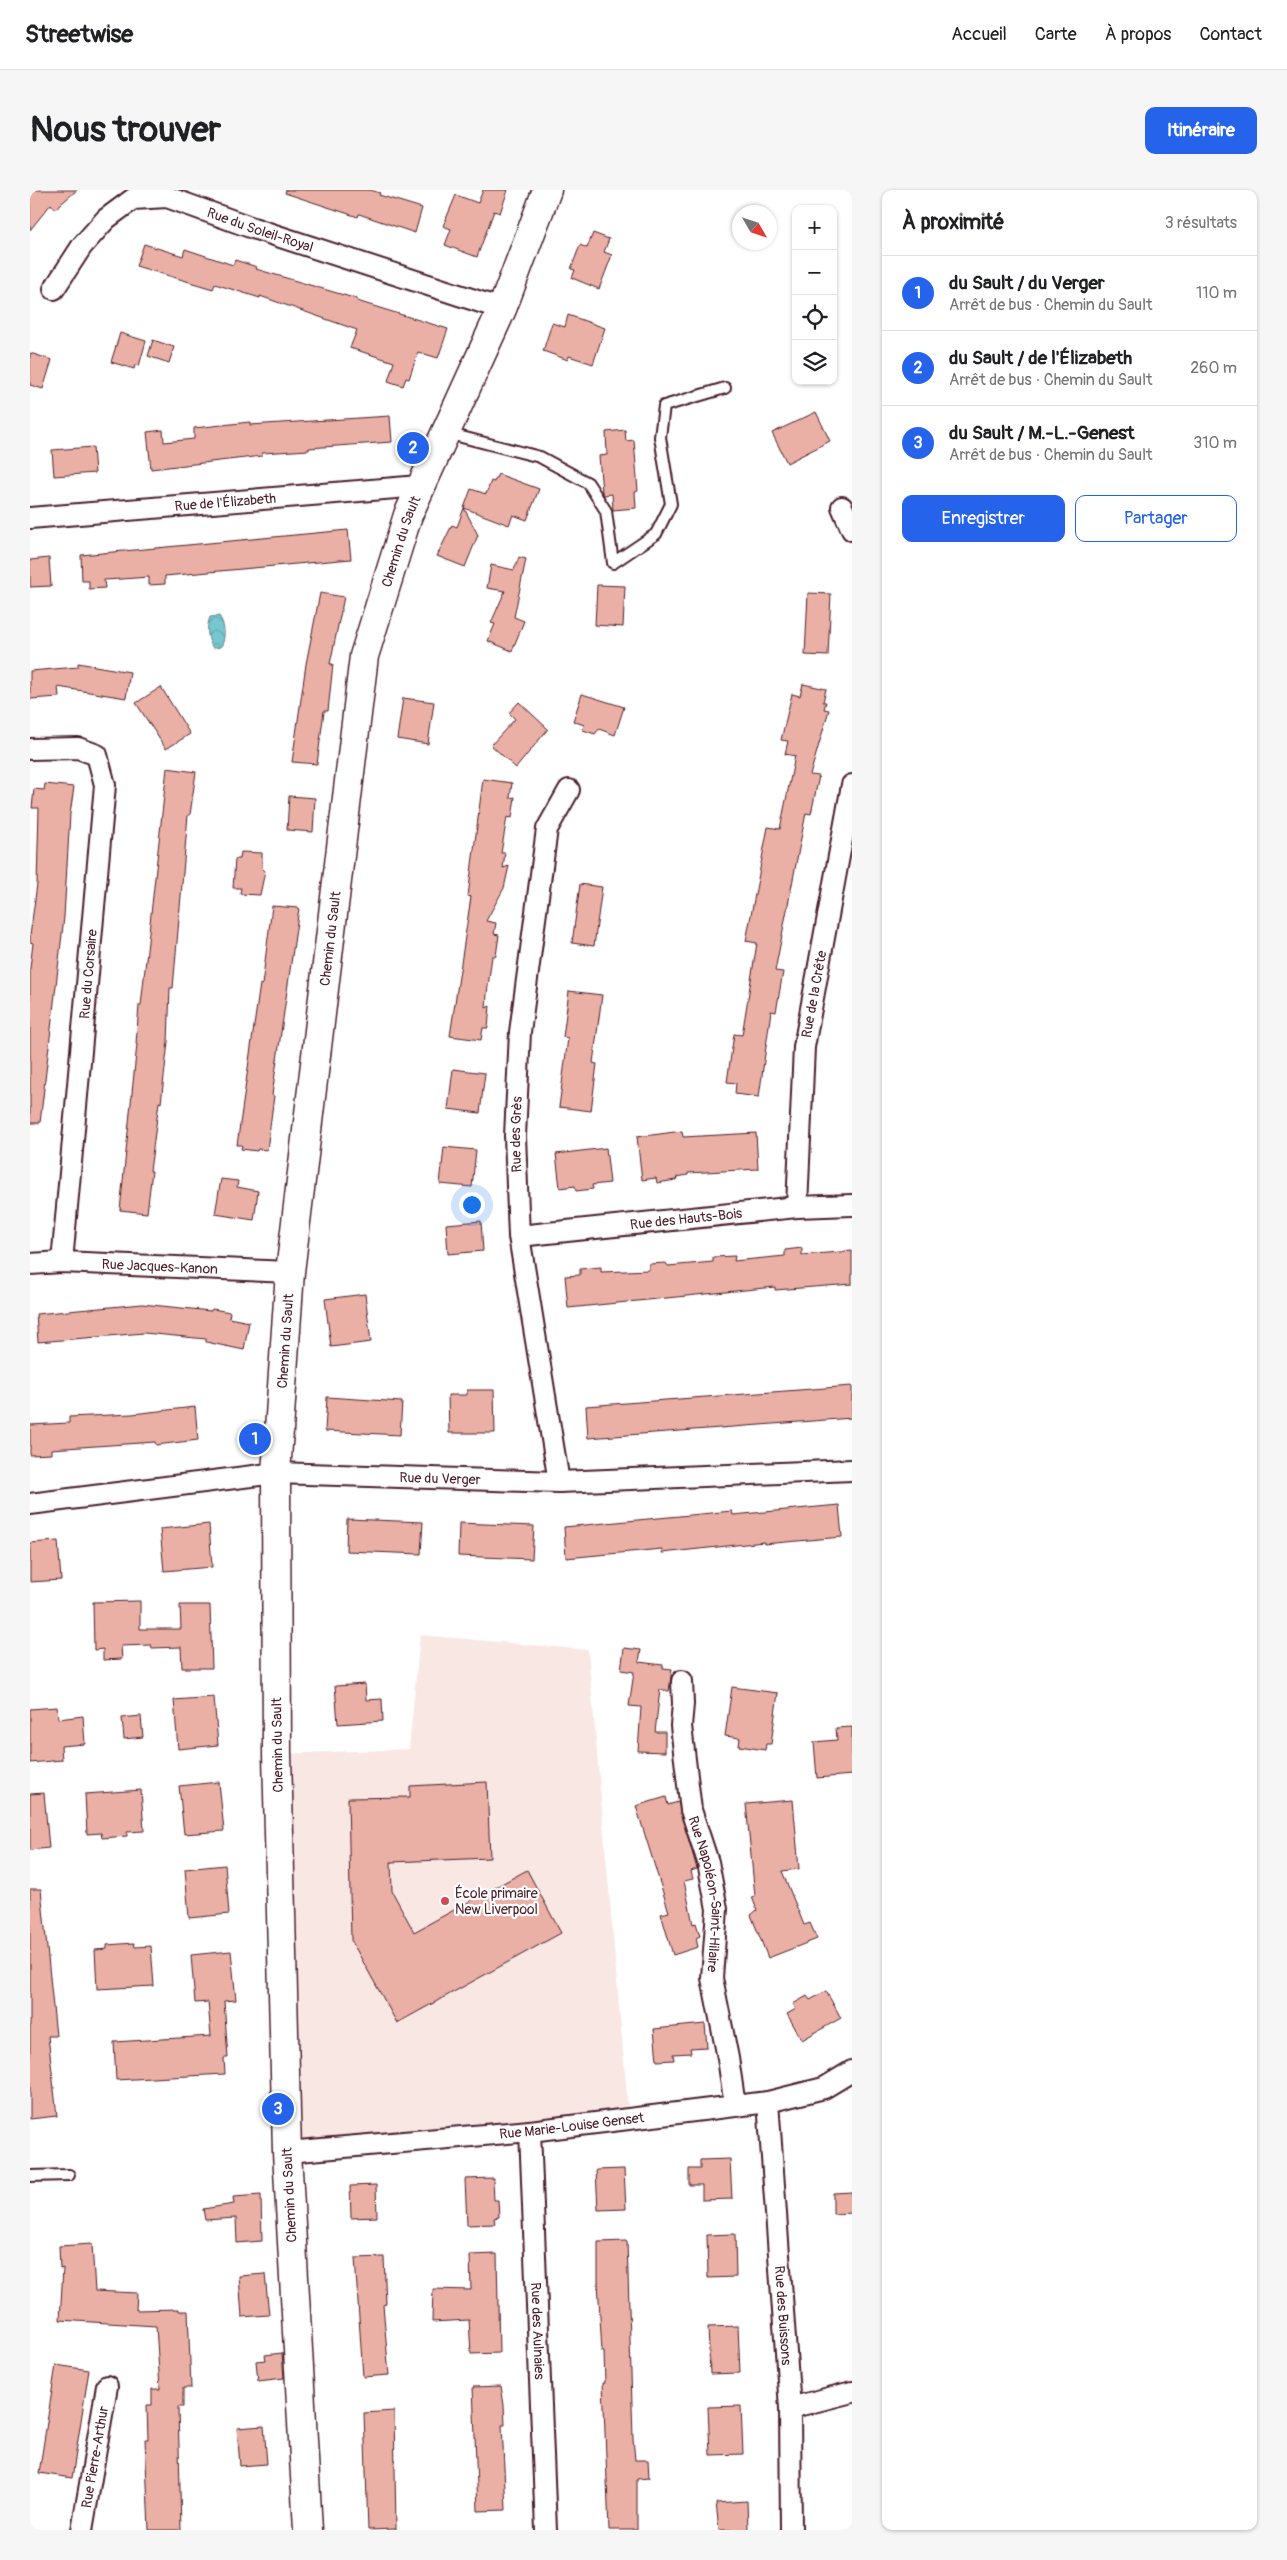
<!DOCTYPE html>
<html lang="fr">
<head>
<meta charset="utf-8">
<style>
	:root { --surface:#fff; --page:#f6f6f6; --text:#202124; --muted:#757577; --line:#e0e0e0; --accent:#2563eb }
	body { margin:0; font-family:Pangolin,sans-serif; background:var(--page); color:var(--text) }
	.controls { position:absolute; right:15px; top:15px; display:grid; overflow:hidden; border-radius:10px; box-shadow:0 1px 4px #0004 }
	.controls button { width:45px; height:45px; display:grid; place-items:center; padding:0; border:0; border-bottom:1px solid var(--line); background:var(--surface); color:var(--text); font:25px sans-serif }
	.compass { position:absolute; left:702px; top:15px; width:45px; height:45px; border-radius:50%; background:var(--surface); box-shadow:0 1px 4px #0004; rotate:129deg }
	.you { position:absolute; left:441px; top:1014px; width:18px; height:18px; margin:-12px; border:4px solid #fff; border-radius:50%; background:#1a73e8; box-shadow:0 0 0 8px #1a73e833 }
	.badge { display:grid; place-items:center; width:32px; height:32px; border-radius:50%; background:var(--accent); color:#fff; font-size:16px; font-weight:700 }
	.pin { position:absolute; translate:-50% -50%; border:2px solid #fff; box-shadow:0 1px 5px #0006 }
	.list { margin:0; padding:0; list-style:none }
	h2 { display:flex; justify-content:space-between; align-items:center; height:65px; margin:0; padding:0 20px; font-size:21px }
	h2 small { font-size:16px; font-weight:400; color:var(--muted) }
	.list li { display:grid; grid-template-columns:32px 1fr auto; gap:15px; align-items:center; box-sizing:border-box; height:75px; padding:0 20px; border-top:1px solid var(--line) }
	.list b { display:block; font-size:19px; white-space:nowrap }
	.list p { margin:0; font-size:16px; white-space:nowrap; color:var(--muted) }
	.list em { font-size:16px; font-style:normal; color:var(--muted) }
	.actions { display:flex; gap:10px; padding:15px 20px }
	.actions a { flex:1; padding:11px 0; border:1px solid var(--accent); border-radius:10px; text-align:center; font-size:18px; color:var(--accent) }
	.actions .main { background:var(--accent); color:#fff }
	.icon { flex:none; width:28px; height:28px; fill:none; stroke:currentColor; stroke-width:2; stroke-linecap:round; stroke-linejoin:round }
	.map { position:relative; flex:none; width:822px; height:2340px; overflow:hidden; border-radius:10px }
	header { display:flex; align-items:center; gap:30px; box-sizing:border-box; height:70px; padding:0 25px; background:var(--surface); border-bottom:1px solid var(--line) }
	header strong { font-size:24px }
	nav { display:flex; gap:28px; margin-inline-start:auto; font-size:18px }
	.intro { display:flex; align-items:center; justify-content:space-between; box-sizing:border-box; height:120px; padding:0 30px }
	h1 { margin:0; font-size:35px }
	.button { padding:12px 22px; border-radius:10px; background:var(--accent); color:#fff; font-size:18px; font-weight:700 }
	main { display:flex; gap:30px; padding:0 30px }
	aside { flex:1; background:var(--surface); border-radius:10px; box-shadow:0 1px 4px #0004 }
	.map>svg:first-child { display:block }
</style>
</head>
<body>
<header>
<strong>Streetwise</strong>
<nav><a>Accueil</a><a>Carte</a><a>À propos</a><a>Contact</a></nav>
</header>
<div class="intro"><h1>Nous trouver</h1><a class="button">Itinéraire</a></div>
<main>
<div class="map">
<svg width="822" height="2340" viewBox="0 0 822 2340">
	<defs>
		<pattern id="water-waves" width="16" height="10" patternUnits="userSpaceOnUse" patternTransform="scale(1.25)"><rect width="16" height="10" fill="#76c7ce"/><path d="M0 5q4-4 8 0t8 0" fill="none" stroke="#68aab1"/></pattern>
	</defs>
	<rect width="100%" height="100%" fill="#fff"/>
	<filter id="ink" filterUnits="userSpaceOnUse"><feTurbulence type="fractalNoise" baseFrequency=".02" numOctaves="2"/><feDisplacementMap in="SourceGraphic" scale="10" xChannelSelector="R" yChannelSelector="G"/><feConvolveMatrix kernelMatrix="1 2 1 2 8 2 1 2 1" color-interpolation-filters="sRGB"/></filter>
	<g filter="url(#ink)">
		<!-- built -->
		<path fill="#f9e7e4" d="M 390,1445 L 558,1460 L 599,1929 L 257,1962 L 247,1564 L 379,1559 Z"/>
		<!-- water -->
		<path fill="url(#water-waves)" stroke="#64848d" d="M 189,426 C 195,434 196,448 191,457 L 183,458 C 177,451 176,436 180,427 Z"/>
		<!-- building -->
		<path fill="#eab0a5" stroke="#4a1f2b" d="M 0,0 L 47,0 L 25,19 L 21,14 L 0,40 Z
			M 256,0 L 340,0 L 350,3 L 349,5 L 392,18 L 385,43 L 329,24 L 328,27 L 255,3 Z
			M 453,0 L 478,0 L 470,23 L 464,21 L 447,67 L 415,55 L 421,39 L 413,36 L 426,5 L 448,13 Z
			M 563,43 L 579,49 L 574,62 L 582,65 L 569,99 L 542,88 L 545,80 L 541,79 L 550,55 L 557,58 Z
			M 114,54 L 153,66 L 155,59 L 203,75 L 205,70 L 227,77 L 226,79 L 327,109 L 327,111 L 418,139 L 408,168 L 388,162 L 379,189 L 376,188 L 373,196 L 358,191 L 364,172 L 320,158 L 327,140 L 230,106 L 230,108 L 185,94 L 183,99 L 106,76 Z
			M 538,125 L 575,138 L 563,174 L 539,166 L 538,170 L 513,161 L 522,133 L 535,137 Z
			M 90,143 L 116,151 L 109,176 L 105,175 L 104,179 L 81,172 Z
			M 123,150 L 144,157 L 139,173 L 118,166 Z
			M 0,163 L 22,170 L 13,199 L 0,195 Z
			M 786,222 L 800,251 L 757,273 L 742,243 Z
			M 360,226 L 362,252 L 279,258 L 279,260 L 232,263 L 232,266 L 121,279 L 117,242 L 133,240 L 134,252 L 164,249 L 164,238 L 220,232 L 220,235 Z
			M 595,240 L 596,251 L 604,250 L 608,301 L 605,302 L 606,318 L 583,320 L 582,304 L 574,305 L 572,302 L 569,266 L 577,265 L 576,242 Z
			M 63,257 L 65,283 L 24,286 L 22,260 Z
			M 468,284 L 509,299 L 497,330 L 483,325 L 479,335 L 434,318 L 441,299 L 456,304 L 461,291 L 464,292 Z
			M 434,318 L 448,345 L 435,377 L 407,366 L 422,335 L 427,337 Z
			M 318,340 L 321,369 L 135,386 L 135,394 L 119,395 L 119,387 L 92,389 L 74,390 L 75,398 L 59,399 L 59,391 L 52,391 L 51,365 Z
			M 489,367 L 496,369 L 484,427 L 494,431 L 482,461 L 458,451 L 465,434 L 461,433 L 475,401 L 457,398 L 461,375 L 484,380 Z
			M 19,368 L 21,396 L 0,397 L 0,370 Z
			M 567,395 L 595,396 L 593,437 L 565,435 Z
			M 290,403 L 314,407 L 300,474 L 303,474 L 298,521 L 294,521 L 287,574 L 262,572 L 276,474 Z
			M 778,403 L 801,404 L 798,466 L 775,465 Z
			M 48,473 L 100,482 L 96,508 L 28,497 L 29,507 L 0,509 L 0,481 L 48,477 Z
			M 773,494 L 796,499 L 793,512 L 796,512 L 794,519 L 799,520 L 780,585 L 789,586 L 781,624 L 776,623 L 745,781 L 753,782 L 746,822 L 741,821 L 729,907 L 705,904 L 706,893 L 697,892 L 704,844 L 712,845 L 727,753 L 716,751 L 738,637 L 750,639 L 765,566 L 755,564 L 758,551 L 751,550 L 762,504 L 770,506 Z
			M 131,497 L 160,544 L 136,559 L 106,513 Z
			M 552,504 L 594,517 L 585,545 L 569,539 L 565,544 L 553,540 L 554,535 L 543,531 Z
			M 373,508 L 404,512 L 398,554 L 367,549 Z
			M 489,512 L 518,539 L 486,578 L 461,555 L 485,529 L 479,523 Z
			M 137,578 L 166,582 L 160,625 L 158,625 L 143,798 L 140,798 L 138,852 L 131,913 L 129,912 L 120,981 L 122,981 L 117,1023 L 90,1020 L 107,854 L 106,854 L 109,815 L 111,815 Z
			M 453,589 L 482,593 L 480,608 L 485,607 L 482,628 L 477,627 L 471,663 L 475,663 L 473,678 L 479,676 L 474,698 L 456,731 L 466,733 L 464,744 L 469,745 L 466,766 L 462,766 L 457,804 L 456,818 L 460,816 L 458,838 L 453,838 L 451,850 L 420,846 L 441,707 L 438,706 Z
			M 15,594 L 44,597 L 40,624 L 34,727 L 10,933 L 0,933 L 0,778 L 3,753 L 0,752 L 0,746 L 7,694 L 9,618 L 2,618 L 4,599 L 14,600 Z
			M 259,606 L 285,608 L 283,642 L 257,640 Z
			M 211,662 L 232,663 L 232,678 L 235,681 L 230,705 L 210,704 L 211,698 L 203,698 L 205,669 L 210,669 Z
			M 550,694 L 572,697 L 564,756 L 542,753 Z
			M 242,716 L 269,718 L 242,905 L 244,906 L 237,960 L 228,959 L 227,961 L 211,959 L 212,955 L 207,955 L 230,794 L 232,795 Z
			M 539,801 L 572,805 L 563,873 L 567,874 L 561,921 L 529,917 L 538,848 L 533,847 Z
			M 423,879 L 455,883 L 450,923 L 418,919 Z
			M 652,941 L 653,947 L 726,943 L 728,979 L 658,983 L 658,985 L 647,987 L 646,990 L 627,993 L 626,988 L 612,990 L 607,947 Z
			M 414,957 L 446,960 L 442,997 L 410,994 Z
			M 576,958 L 580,993 L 562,995 L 563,999 L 546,1001 L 545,996 L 530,998 L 526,964 Z
			M 191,989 L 208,991 L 207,997 L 228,1001 L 224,1030 L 185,1024 Z
			M 451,1031 L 453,1061 L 418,1064 L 416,1034 Z
			M 772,1058 L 772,1065 L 822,1061 L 822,1094 L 745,1100 L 745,1097 L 538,1118 L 535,1086 L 550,1085 L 550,1079 L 571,1077 L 571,1082 L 619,1080 L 619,1074 L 636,1073 L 638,1076 L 683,1072 L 683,1067 L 705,1066 L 704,1071 L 755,1066 L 755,1060 Z
			M 335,1104 L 341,1152 L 301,1157 L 295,1109 Z
			M 112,1114 L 181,1121 L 182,1119 L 200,1122 L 199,1128 L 219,1132 L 214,1160 L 176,1152 L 176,1149 L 114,1143 L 8,1152 L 6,1124 Z
			M 822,1196 L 822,1228 L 558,1248 L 556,1216 Z
			M 437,1200 L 464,1200 L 465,1243 L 419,1243 L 418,1205 L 437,1205 Z
			M 297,1207 L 372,1212 L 370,1245 L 295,1241 Z
			M 165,1217 L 168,1250 L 126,1255 L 125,1252 L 21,1259 L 21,1264 L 0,1265 L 0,1235 L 39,1233 L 39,1227 L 102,1224 Z
			M 809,1315 L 812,1347 L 734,1354 L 734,1352 L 632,1363 L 632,1359 L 536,1368 L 534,1337 L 702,1321 L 703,1325 Z
			M 317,1329 L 393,1332 L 391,1364 L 316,1361 Z
			M 429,1333 L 504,1336 L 502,1369 L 428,1366 Z
			M 179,1334 L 182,1377 L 134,1381 L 130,1339 Z
			M 28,1351 L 31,1390 L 0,1392 L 0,1353 Z
			M 110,1411 L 110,1439 L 151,1439 L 150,1415 L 180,1415 L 182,1478 L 152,1478 L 151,1457 L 122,1458 L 121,1455 L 91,1456 L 92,1469 L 73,1470 L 73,1459 L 64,1460 L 63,1412 Z
			M 594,1458 L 611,1460 L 609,1472 L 633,1475 L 633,1478 L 642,1479 L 639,1501 L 630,1500 L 625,1542 L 635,1542 L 635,1562 L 608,1561 L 611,1517 L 599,1516 L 604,1482 L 591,1480 Z
			M 335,1494 L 336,1510 L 352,1509 L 353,1531 L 308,1534 L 305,1496 Z
			M 702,1497 L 748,1503 L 741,1554 L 736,1554 L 735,1560 L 709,1556 L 710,1548 L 695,1546 Z
			M 184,1507 L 188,1555 L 148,1559 L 144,1510 Z
			M 27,1517 L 28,1529 L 53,1526 L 55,1554 L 31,1556 L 32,1570 L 0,1573 L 0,1519 Z
			M 111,1526 L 113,1547 L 94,1549 L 92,1528 Z
			M 822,1537 L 822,1585 L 787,1588 L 784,1552 L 807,1550 L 806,1538 Z
			M 189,1592 L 194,1641 L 154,1644 L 149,1596 Z
			M 457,1592 L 460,1668 L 361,1672 L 362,1701 L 384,1742 L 497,1680 L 531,1743 L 367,1833 L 321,1750 L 318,1608 L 380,1607 L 380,1596 Z
			M 111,1600 L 114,1641 L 97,1642 L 97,1646 L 72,1648 L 71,1643 L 57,1644 L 55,1604 Z
			M 14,1603 L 19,1658 L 0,1660 L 0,1604 Z
			M 636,1607 L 638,1615 L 648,1612 L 667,1679 L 661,1681 L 663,1689 L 654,1691 L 663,1734 L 666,1733 L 670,1746 L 666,1748 L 668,1757 L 643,1765 L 631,1724 L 639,1722 L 606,1616 Z
			M 763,1610 L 769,1679 L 752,1681 L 774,1735 L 780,1733 L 787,1749 L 738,1768 L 721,1725 L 727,1720 L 722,1707 L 725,1706 L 716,1614 Z
			M 195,1675 L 199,1724 L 159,1728 L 155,1679 Z
			M 0,1699 L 11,1699 L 26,1846 L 18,1846 L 27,1926 L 0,1929 Z
			M 104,1753 L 105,1757 L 121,1756 L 124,1796 L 67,1799 L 65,1760 L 77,1759 L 77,1755 Z
			M 201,1761 L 206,1810 L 194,1811 L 198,1868 L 194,1868 L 195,1884 L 86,1890 L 84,1852 L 181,1846 L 178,1812 L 165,1813 L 161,1765 Z
			M 796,1801 L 811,1828 L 772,1850 L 757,1824 L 766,1819 L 763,1814 L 777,1806 L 780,1810 Z
			M 675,1834 L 677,1857 L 660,1858 L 661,1863 L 643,1864 L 644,1870 L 627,1871 L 624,1839 Z
			M 700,1969 L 702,2009 L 672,2010 L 672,1995 L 659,1995 L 659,1979 L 670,1979 L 670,1970 Z
			M 594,1979 L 596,2019 L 568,2020 L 566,1980 Z
			M 463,1988 L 464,2010 L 468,2010 L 469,2027 L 464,2028 L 465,2034 L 437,2035 L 435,1989 Z
			M 346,1995 L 347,2027 L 321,2028 L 320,1996 Z
			M 822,2002 L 822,2023 L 803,2024 L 803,2003 Z
			M 231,2005 L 232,2051 L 207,2053 L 206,2028 L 175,2030 L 173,2019 L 204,2014 L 203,2007 Z
			M 705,2044 L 706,2087 L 678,2088 L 677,2045 Z
			M 597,2051 L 603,2248 L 605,2270 L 618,2270 L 619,2288 L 607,2289 L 607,2340 L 579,2340 L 573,2193 L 575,2193 L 574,2162 L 572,2162 L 568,2092 L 568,2052 Z
			M 62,2054 L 65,2101 L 107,2103 L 106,2120 L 149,2119 L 149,2121 L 158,2121 L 161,2198 L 153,2198 L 153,2217 L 148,2217 L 151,2340 L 119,2340 L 115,2249 L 118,2249 L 117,2215 L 122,2215 L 122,2199 L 130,2199 L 126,2136 L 30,2130 L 33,2078 L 30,2079 L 29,2056 Z
			M 467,2064 L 469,2163 L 441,2164 L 439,2130 L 402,2132 L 403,2099 L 441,2100 L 440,2065 Z
			M 354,2067 L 356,2114 L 353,2115 L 359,2185 L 333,2187 L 325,2068 Z
			M 235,2084 L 239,2125 L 212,2127 L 209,2086 Z
			M 708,2136 L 710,2183 L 680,2184 L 678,2137 Z
			M 252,2163 L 254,2188 L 228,2191 L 226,2171 L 236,2170 L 235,2165 Z
			M 26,2175 L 59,2180 L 42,2288 L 9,2283 Z
			M 471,2196 L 474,2215 L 475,2235 L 472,2235 L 476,2320 L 448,2321 L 443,2197 Z
			M 711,2216 L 713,2264 L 680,2265 L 678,2217 Z
			M 364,2221 L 366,2339 L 338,2340 L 334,2223 Z
			M 234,2236 L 237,2274 L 210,2276 L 207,2238 Z
			M 717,2311 L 718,2340 L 689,2340 L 686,2313 Z"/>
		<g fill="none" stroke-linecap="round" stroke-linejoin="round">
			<!-- lane casing -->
			<g stroke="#4a1f2b" stroke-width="14">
				<path id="lane" d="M 416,243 L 510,267 L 558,293 L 576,321 L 583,373 L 626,344 L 641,314 L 630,247 L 634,216 L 695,198
					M 0,1986 L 39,1985"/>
			</g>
			<!-- street casing -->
			<g stroke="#4a1f2b" stroke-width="24">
				<g id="street">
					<path id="s1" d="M 24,99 L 52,56 L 76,29 L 103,9 L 137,7 L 223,38 L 472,119"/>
					<path d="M 812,317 L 822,340"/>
					<path id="s2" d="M 0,328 L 390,296"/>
					<path d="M 0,559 L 48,558 L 67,565 L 75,595 L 32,1072"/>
					<path id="s3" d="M 767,1017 L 774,857 L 822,595"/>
					<path id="s4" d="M 489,1046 L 767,1017 L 822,1015"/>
					<path id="s5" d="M 0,1074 L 32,1072 L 260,1082"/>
					<path id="s6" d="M 529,1292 L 489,1046 L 485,946 L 490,842 L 517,639 L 539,600"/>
					<path id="s7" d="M 0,1314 L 246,1283 L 529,1292 L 822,1280"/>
					<path id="s8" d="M 652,1491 L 653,1514 L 651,1536 L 661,1620 L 678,1672 L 687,1719 L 682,1788 L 698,1868 L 705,1916"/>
					<path id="s9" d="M 738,1912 L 760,2218 L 761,2340"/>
					<path id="s10" d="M 500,1941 L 516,2340"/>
					<path id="s11" d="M 257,1962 L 500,1941 L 738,1912 L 794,1898 L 822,1881"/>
					<path d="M 760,2218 L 822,2202"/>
					<path id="s12" d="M 52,2340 L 77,2196"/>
				</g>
			</g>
			<!-- secondary casing -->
			<g stroke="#4a1f2b" stroke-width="31">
				<g id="secondary">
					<path id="s13" d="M 278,2340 L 257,1962 L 247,1564 L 246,1283 L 260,1082 L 334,466 L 378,325 L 472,119 L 517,0"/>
				</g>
			</g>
			<!-- lane -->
			<use href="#lane" stroke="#fff" stroke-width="10"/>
			<!-- street -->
			<use href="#street" stroke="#fff" stroke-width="20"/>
			<!-- secondary -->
			<use href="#secondary" stroke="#fff" stroke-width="28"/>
		</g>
	</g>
	<!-- markers -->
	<circle fill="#d1495b" stroke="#fff" stroke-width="2" cx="415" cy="1711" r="5"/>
	<g text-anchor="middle" stroke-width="4.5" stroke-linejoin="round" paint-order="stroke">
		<!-- street labels -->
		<g font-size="14" fill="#4a1f2b" stroke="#fff">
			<text dy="5" stroke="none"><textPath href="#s1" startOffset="254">Rue du Soleil-Royal</textPath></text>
			<text dy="5" stroke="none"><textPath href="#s2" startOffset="196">Rue de l'Élizabeth</textPath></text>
			<text dy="5" stroke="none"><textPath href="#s13" startOffset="2000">Chemin du Sault</textPath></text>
			<text dy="5" stroke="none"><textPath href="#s13" startOffset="1595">Chemin du Sault</textPath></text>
			<text transform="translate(58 784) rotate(-85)" y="5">Rue du Corsaire</text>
			<text dy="5" stroke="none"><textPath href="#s3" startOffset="214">Rue de la Crête</textPath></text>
			<text dy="5" stroke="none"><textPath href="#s6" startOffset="351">Rue des Grès</textPath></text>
			<text dy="5" stroke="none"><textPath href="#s4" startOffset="168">Rue des Hauts-Bois</textPath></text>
			<text dy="5" stroke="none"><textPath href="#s5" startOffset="130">Rue Jacques-Kanon</textPath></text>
			<text dy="5" stroke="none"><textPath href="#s13" startOffset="1190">Chemin du Sault</textPath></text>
			<text dy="5" stroke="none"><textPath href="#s7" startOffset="412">Rue du Verger</textPath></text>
			<text transform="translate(247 1555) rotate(-91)" y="5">Chemin du Sault</text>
			<text dy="5" stroke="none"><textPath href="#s8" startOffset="216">Rue Napoléon-Saint-Hilaire</textPath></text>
			<text dy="5" stroke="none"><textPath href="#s11" startOffset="286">Rue Marie-Louise Genset</textPath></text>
			<text transform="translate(259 2005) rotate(-93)" y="5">Chemin du Sault</text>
			<text dy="5" stroke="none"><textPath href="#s9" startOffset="214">Rue des Buissons</textPath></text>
			<text dy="5" stroke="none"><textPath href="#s10" startOffset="200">Rue des Aulnaies</textPath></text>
			<text dy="5" stroke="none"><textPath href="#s12" startOffset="74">Rue Pierre-Arthur</textPath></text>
		</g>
		<!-- poi labels -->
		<g font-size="14" fill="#4a1f2b" stroke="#fff" text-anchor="start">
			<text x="425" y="1708">École primaire<tspan x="425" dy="16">New Liverpool</tspan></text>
		</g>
	</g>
</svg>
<div class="controls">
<button>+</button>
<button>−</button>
<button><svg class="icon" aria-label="locate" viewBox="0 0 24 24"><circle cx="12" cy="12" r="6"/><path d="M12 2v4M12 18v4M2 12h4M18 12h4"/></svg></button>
<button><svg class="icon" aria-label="layers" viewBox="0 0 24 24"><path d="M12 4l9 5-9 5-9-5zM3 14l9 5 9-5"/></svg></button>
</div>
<svg class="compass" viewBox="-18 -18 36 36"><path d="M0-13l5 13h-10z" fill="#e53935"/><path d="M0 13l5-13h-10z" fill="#757577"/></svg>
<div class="you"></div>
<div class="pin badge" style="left:225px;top:1249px">1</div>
<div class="pin badge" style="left:383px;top:258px">2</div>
<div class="pin badge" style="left:248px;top:1919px">3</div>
</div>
<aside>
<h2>À proximité<small>3 résultats</small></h2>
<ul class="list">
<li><span class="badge">1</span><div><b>du Sault / du Verger</b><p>Arrêt de bus · Chemin du Sault</p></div><em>110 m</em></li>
<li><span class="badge">2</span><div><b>du Sault / de l'Élizabeth</b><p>Arrêt de bus · Chemin du Sault</p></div><em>260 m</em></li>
<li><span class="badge">3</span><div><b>du Sault / M.-L.-Genest</b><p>Arrêt de bus · Chemin du Sault</p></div><em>310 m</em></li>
</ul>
<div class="actions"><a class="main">Enregistrer</a><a>Partager</a></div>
</aside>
</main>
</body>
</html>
